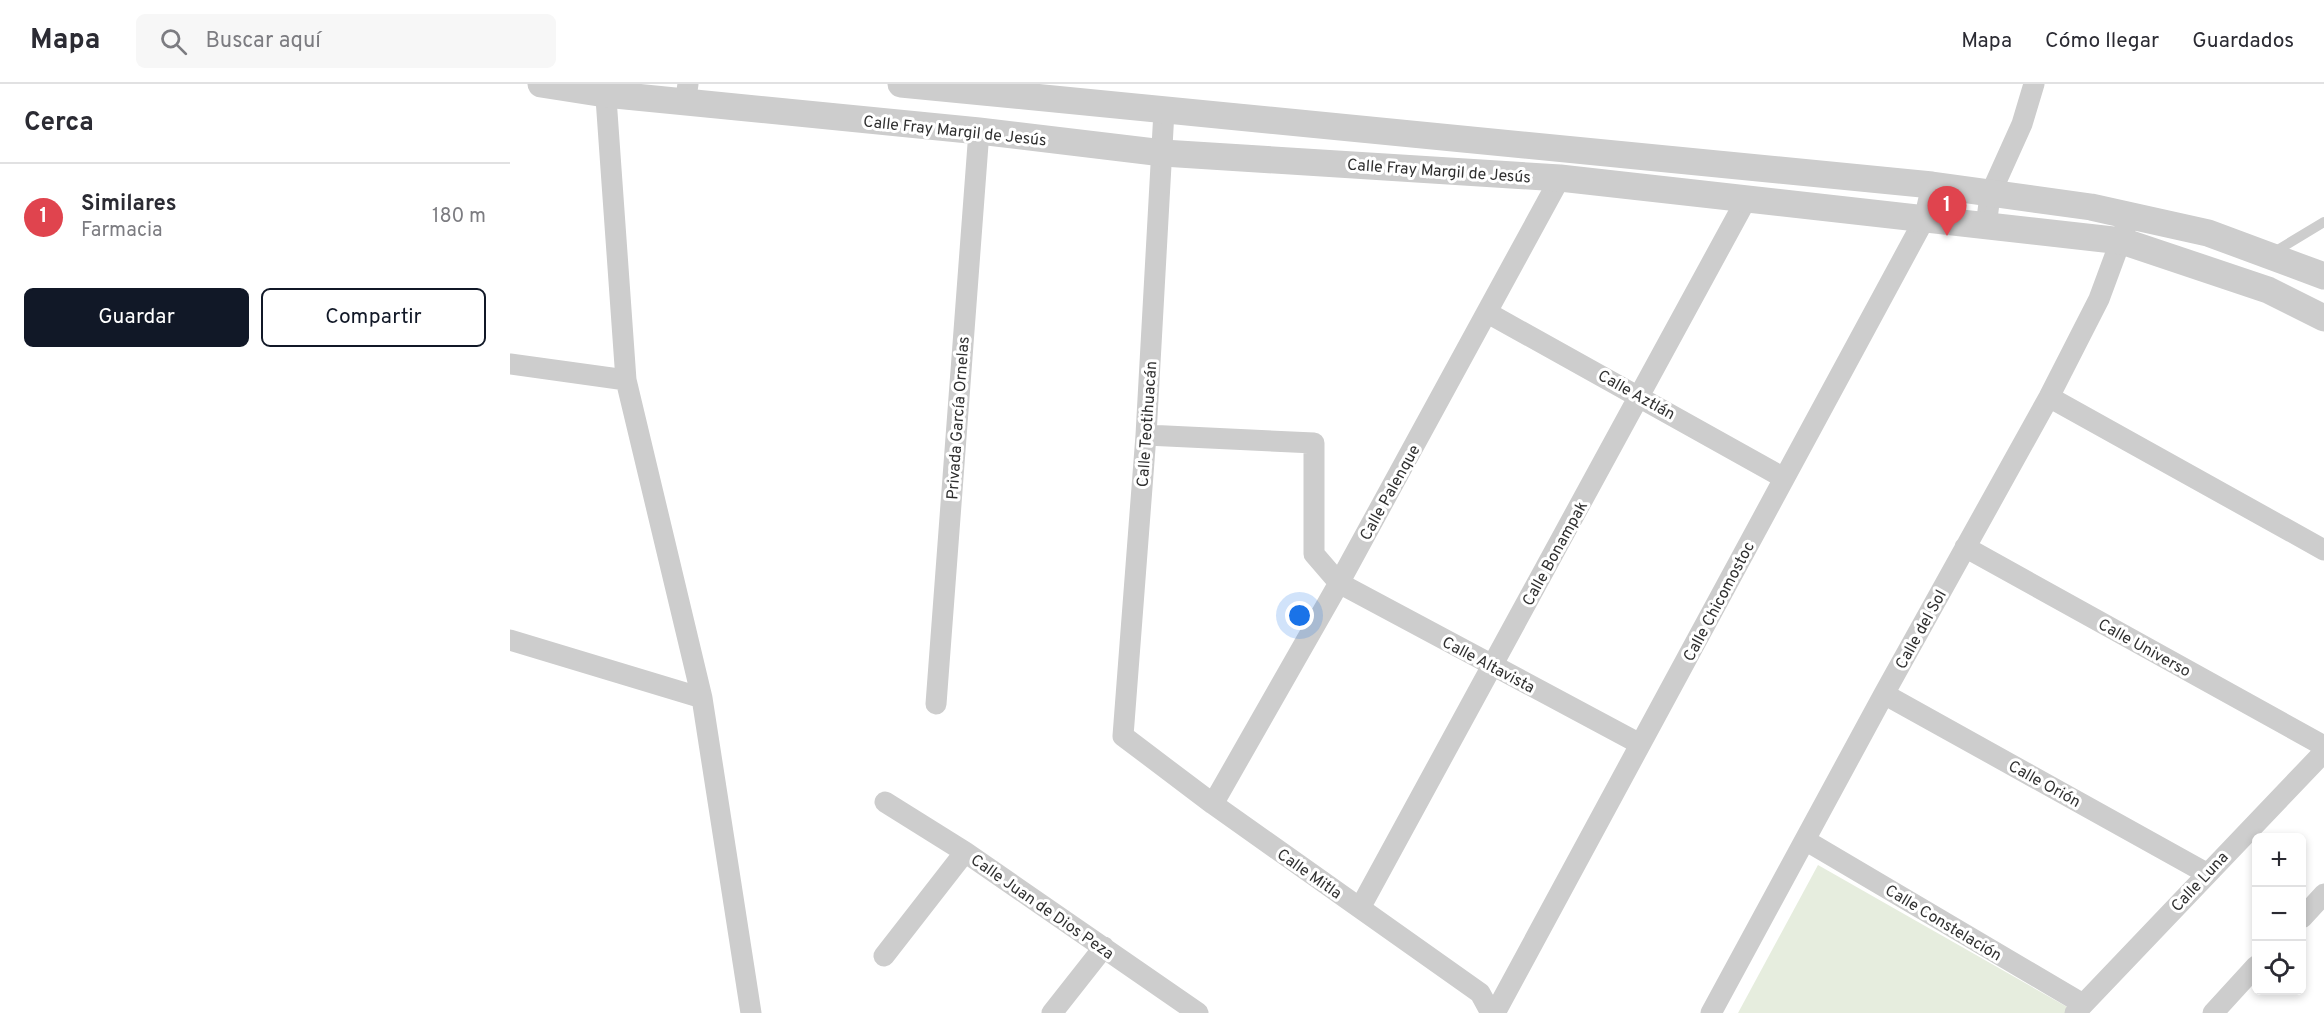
<!DOCTYPE html>
<html lang="es">
<head>
<meta charset="utf-8">
<style>
	:root { --surface:#fff; --page:#f7f7f7; --text:#2b2b33; --muted:#7c7c81; --line:#e1e1e2; --accent:#111827 }
	body { margin:0; font-family:Overpass,sans-serif; background:var(--page); color:var(--text) }
	.controls { position:absolute; right:18px; bottom:18px; display:grid; overflow:hidden; border-radius:9px; box-shadow:0 3px 9px #0003 }
	.controls button { width:54px; height:54px; display:grid; place-items:center; padding:0; border:0; border-bottom:2px solid var(--line); background:var(--surface); color:var(--text); font:30px sans-serif }
	.you { position:absolute; left:790px; top:532px; width:21px; height:21px; margin:-15px; border:4px solid #fff; border-radius:50%; background:#1a73e8; box-shadow:0 0 0 9px #1a73e833 }
	.badge { display:grid; place-items:center; width:39px; height:39px; border-radius:50%; background:var(--accent); color:#fff; font-size:20px; font-weight:700 }
	.pin { position:absolute; translate:-50% -50px; filter:drop-shadow(0 2px 3px #0008) }
	.pin::after { content:''; position:absolute; top:32px; width:21px; height:18px; background:inherit; clip-path:polygon(0 0,100% 0,50% 100%) }
	.list { margin:0; padding:0; list-style:none }
	h2 { display:flex; justify-content:space-between; align-items:center; height:78px; margin:0; padding:0 24px; font-size:26px }
	h2 small { font-size:20px; font-weight:400; color:var(--muted) }
	.list li { display:grid; grid-template-columns:39px 1fr auto; gap:18px; align-items:center; box-sizing:border-box; height:108px; padding:0 24px; border-top:2px solid var(--line) }
	.list b { display:block; font-size:22px; white-space:nowrap }
	.list p { margin:0; font-size:20px; white-space:nowrap; color:var(--muted) }
	.list em { font-size:20px; font-style:normal; color:var(--muted) }
	.actions { display:flex; gap:12px; padding:18px 24px }
	.actions a { flex:1; padding:14px 0; border:2px solid var(--accent); border-radius:9px; text-align:center; font-size:21px; color:var(--accent) }
	.actions .main { background:var(--accent); color:#fff }
	.icon { flex:none; width:33px; height:33px; fill:none; stroke:currentColor; stroke-width:2; stroke-linecap:round; stroke-linejoin:round }
	.map { position:relative; flex:none; width:1814px; height:929px; overflow:hidden }
	header { display:flex; align-items:center; gap:36px; box-sizing:border-box; height:84px; padding:0 30px; background:var(--surface); border-bottom:2px solid var(--line) }
	header strong { font-size:28px }
	nav { display:flex; gap:33px; margin-inline-start:auto; font-size:21px }
	.search { width:420px; height:54px; background:var(--page); display:flex; align-items:center; gap:15px; box-sizing:border-box; padding:0 21px; border-radius:9px; color:var(--muted); font-size:22px }
	main { display:flex }
	aside { flex:1; background:var(--surface) }
	.map>svg:first-child { display:block }
</style>
</head>
<body>
<header>
<strong>Mapa</strong>
<div class="search"><svg class="icon" aria-label="search" viewBox="0 0 24 24"><circle cx="10" cy="10" r="6"/><path d="M15 15l6 6"/></svg>Buscar aquí</div>
<nav><a>Mapa</a><a>Cómo llegar</a><a>Guardados</a></nav>
</header>
<main>
<aside>
<h2>Cerca<small></small></h2>
<ul class="list">
<li><span class="badge" style="background:#e0444e">1</span><div><b>Similares</b><p>Farmacia</p></div><em>180 m</em></li>
</ul>
<div class="actions"><a class="main">Guardar</a><a>Compartir</a></div>
</aside>
<div class="map">
<svg width="1814" height="929" viewBox="0 0 1814 929">
	<rect width="100%" height="100%" fill="#fff"/>
	<!-- green -->
	<path fill="#e6edde" d="M 1308,781 L 1559,924 L 1555,929 L 1228,929 Z"/>
	<g fill="none" stroke-linecap="round" stroke-linejoin="round">
		<!-- service -->
		<path stroke="#cdcdcd" stroke-width="10" d="M 1761,170 L 1814,138"/>
		<!-- minor -->
		<path stroke="#cdcdcd" stroke-width="21" d="M 95,0 L 116,296 L 192,614 L 241,929
			M 175,19 L 178,0
			M 654,27 L 636,351 L 613,652 L 703,720 L 970,909 L 981,929
			M 1476,143 L 1480,111 L 1512,40 L 1524,0
			M 978,229 L 1274,394
			M 0,280 L 116,296
			M 1539,313 L 1814,466
			M 636,351 L 804,359 L 804,470 L 829,499 L 1130,660
			M 1455,463 L 1814,662
			M 0,556 L 192,614
			M 1374,610 L 1696,789
			M 426,620 L 469,47
			M 375,718 L 455,768 L 688,929
			M 703,720 L 829,499 L 1050,94
			M 1295,756 L 1573,920
			M 850,824 L 1237,114
			M 1792,834 L 1814,810
			M 374,872 L 455,768
			M 542,929 L 594,863
			M 985,929 L 1414,136 L 1422,101
			M 1201,929 L 1374,610 L 1539,313 L 1589,215 L 1616,142
			M 1565,929 L 1814,668
			M 1703,929 L 1746,882"/>
		<!-- tertiary -->
		<path stroke="#cdcdcd" stroke-width="27" d="M 31,0 L 95,10 L 469,47 L 653,69 L 1050,94 L 1612,157 L 1758,206 L 1814,234
			M 391,0 L 1422,101 L 1581,123 L 1698,149 L 1814,192"/>
	</g>
	<g text-anchor="middle" stroke-width="6" stroke-linejoin="round" paint-order="stroke">
		<!-- street labels -->
		<g font-size="16" fill="#303030" stroke="#fff">
			<text transform="translate(445 46) rotate(6)" y="6">Calle Fray Margil de Jesús</text>
			<text transform="translate(929 86) rotate(4)" y="6">Calle Fray Margil de Jesús</text>
			<text transform="translate(1127 310) rotate(29)" y="6">Calle Aztlán</text>
			<text transform="translate(447 334) rotate(-86)" y="6">Privada García Ornelas</text>
			<text transform="translate(636 340) rotate(-86)" y="6">Calle Teotihuacán</text>
			<text transform="translate(879 408) rotate(-61)" y="6">Calle Palenque</text>
			<text transform="translate(1044 469) rotate(-61)" y="6">Calle Bonampak</text>
			<text transform="translate(1208 517) rotate(-62)" y="6">Calle Chicomostoc</text>
			<text transform="translate(1410 545) rotate(-61)" y="6">Calle del Sol</text>
			<text transform="translate(1635 563) rotate(29)" y="6">Calle Universo</text>
			<text transform="translate(979 580) rotate(28)" y="6">Calle Altavista</text>
			<text transform="translate(1535 699) rotate(29)" y="6">Calle Orión</text>
			<text transform="translate(800 789) rotate(35)" y="6">Calle Mitla</text>
			<text transform="translate(1689 797) rotate(-47)" y="6">Calle Luna</text>
			<text transform="translate(533 822) rotate(35)" y="6">Calle Juan de Dios Peza</text>
			<text transform="translate(1434 838) rotate(31)" y="6">Calle Constelación</text>
		</g>
	</g>
</svg>
<div class="controls">
<button>+</button>
<button>−</button>
<button><svg class="icon" aria-label="locate" viewBox="0 0 24 24"><circle cx="12" cy="12" r="6"/><path d="M12 2v4M12 18v4M2 12h4M18 12h4"/></svg></button>
</div>
<div class="you"></div>
<div class="pin badge" style="left:1437px;top:152px;background:#e0444e">1</div>
</div>
</main>
</body>
</html>
